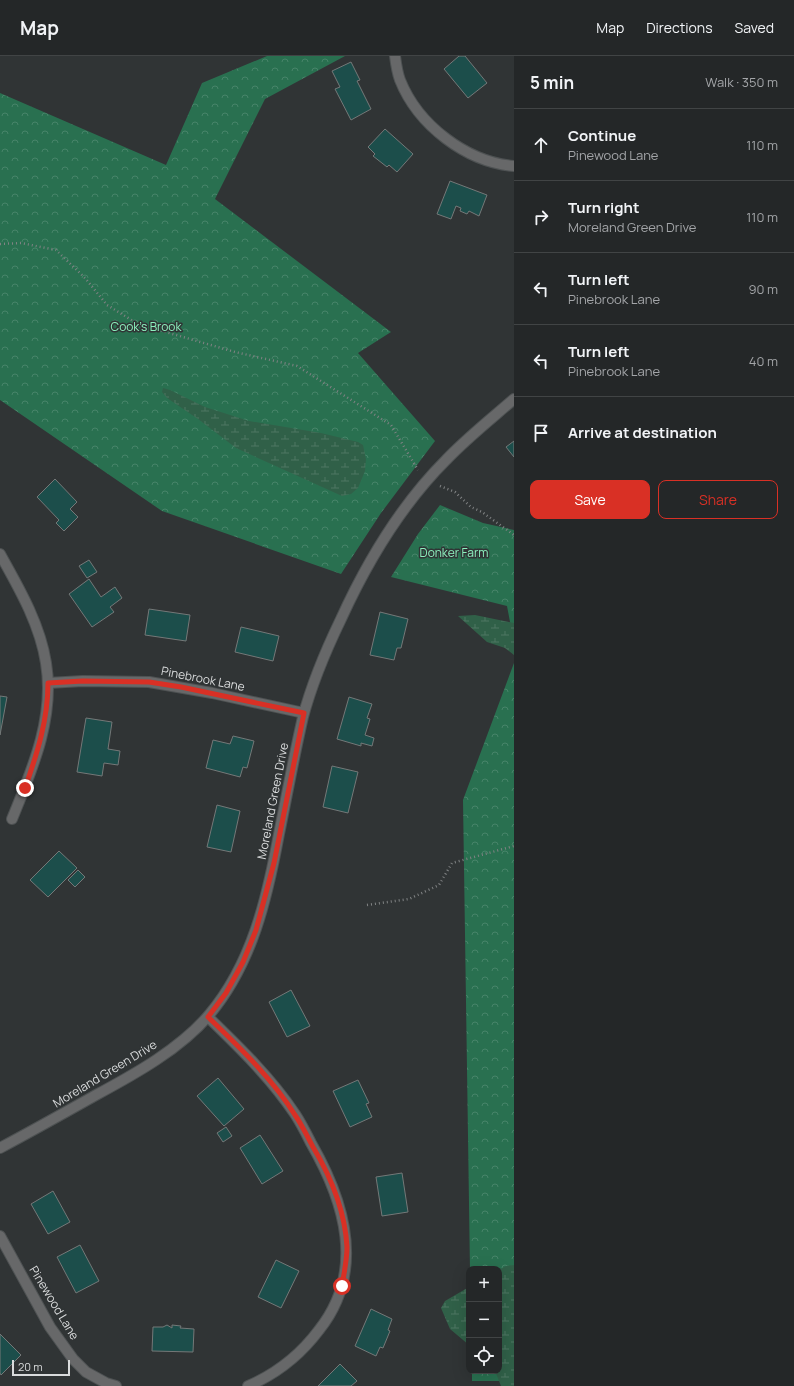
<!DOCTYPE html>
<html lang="en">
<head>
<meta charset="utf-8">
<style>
	:root { --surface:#242728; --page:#303334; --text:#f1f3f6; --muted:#a3a5a8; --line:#414445; --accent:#d93025 }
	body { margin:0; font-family:Manrope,sans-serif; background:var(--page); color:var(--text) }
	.controls { position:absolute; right:12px; bottom:12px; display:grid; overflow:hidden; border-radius:8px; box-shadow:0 4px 16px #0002 }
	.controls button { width:36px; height:36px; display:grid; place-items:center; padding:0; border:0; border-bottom:1px solid var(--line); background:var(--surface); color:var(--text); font:20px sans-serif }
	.scale { position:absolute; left:12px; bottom:10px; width:58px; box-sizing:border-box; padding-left:4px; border:2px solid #d9dbdc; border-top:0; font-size:11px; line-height:14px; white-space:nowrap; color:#d9dbdc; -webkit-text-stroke:3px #303435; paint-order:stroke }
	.stop { position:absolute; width:12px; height:12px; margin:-9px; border:3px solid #d93025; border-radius:50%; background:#fff }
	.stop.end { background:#d93025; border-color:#fff; box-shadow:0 1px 4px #0008 }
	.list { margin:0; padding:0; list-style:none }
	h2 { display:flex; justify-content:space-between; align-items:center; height:52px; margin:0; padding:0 16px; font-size:17px }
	h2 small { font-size:13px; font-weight:400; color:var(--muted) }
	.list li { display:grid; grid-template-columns:26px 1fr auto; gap:12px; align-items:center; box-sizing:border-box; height:72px; padding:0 16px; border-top:1px solid var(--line) }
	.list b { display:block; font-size:15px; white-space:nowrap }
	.list p { margin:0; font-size:13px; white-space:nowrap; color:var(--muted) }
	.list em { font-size:13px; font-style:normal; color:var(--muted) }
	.actions { display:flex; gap:8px; padding:12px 16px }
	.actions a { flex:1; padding:9px 0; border:1px solid var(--accent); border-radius:8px; text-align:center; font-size:14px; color:var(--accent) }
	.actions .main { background:var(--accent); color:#fff }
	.icon { flex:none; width:22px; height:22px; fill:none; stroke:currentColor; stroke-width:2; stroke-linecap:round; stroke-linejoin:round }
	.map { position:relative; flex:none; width:514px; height:1330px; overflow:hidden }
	header { display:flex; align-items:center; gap:24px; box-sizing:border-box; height:56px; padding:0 20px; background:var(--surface); border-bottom:1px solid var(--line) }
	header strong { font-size:19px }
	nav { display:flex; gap:22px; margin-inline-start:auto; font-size:14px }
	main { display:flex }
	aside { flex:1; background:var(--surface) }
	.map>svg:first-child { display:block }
</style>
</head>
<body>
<header>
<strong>Map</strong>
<nav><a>Map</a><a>Directions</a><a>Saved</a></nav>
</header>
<main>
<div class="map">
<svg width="514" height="1330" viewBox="0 0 514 1330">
	<defs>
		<pattern id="forest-crowns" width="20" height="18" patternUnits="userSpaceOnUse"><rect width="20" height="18" fill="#297050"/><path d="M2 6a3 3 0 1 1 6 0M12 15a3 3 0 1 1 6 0" fill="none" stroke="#478469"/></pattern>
		<pattern id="wetland-marsh" width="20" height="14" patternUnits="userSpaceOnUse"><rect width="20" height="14" fill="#306048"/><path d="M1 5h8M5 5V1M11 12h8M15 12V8" fill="none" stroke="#4d7662"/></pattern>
	</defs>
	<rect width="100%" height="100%" fill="#303435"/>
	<!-- forest -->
	<path fill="url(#forest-crowns)" d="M 267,0 L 345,0 L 265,43 L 215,143 L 391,276 L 358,297 L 435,385 L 381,457 L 341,518 L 162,455 L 0,344 L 0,37 L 166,109 L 202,27 Z
		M 440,449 L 483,467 L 514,474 L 514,587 L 507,550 L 391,521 L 418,478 Z
		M 514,607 L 514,1325 L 472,1325 L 472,1315 L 499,1315 L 499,1213 L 470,1213 L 463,744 Z"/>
	<!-- wetland -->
	<path fill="url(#wetland-marsh)" d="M 163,332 L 170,334 L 205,351 L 249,365 L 321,377 L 358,386 L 363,389 L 366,403 L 365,415 L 358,432 L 351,438 L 342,440 L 236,392 L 198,363 L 167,342 L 162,336 Z
		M 475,559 L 514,567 L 514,599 L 505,592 L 487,586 L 458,560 Z
		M 514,1209 L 514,1330 L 501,1330 L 495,1315 L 499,1315 L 499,1214 L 506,1210 Z
		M 469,1231 L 469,1289 L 450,1273 L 441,1252 L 445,1245 Z"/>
	<!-- building -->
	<path fill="#1c4e4b" stroke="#747878" d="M 459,0 L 465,0 L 487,27 L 468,42 L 444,13 Z
		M 351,6 L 360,24 L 357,25 L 371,53 L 351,64 L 335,33 L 340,31 L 332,15 Z
		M 385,73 L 413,98 L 397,116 L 389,109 L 387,111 L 373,100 L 375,98 L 368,91 Z
		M 450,125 L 487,139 L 479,160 L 469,155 L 467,158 L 460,155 L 461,152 L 456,150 L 451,163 L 437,158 Z
		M 514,385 L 514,401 L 506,391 Z
		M 55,423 L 77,446 L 70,453 L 78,461 L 64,475 L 56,467 L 59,464 L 37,441 Z
		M 89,504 L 97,516 L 87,522 L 79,510 Z
		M 89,523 L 101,541 L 115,531 L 122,542 L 110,551 L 114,556 L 92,571 L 69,538 Z
		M 149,553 L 190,559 L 186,585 L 145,579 Z
		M 380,556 L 408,563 L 401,592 L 397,592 L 394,604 L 370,599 Z
		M 241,571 L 279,580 L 273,605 L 235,596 Z
		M 0,640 L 7,641 L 0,679 Z
		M 349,641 L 372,648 L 367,662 L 370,663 L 365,679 L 374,682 L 372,690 L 361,687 L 361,690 L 337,683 Z
		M 86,662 L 112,666 L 108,693 L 120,695 L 118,709 L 104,707 L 102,720 L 77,716 Z
		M 233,680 L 254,685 L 247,712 L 243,711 L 240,721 L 206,712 L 213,684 L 230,688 Z
		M 332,710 L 358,716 L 348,757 L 323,751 Z
		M 217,749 L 240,755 L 231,796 L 207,791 Z
		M 59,795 L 77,812 L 48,841 L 30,824 Z
		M 78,814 L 85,821 L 75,831 L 68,824 Z
		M 291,934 L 310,970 L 287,981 L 269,946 Z
		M 218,1022 L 244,1053 L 224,1070 L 197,1040 Z
		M 358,1024 L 369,1047 L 366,1048 L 372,1061 L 350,1071 L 333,1035 Z
		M 226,1071 L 232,1080 L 223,1086 L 217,1077 Z
		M 260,1079 L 283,1115 L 262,1128 L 240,1092 Z
		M 402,1117 L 408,1156 L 382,1160 L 376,1121 Z
		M 53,1135 L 70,1166 L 48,1178 L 31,1148 Z
		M 80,1189 L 99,1225 L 76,1237 L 57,1201 Z
		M 276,1204 L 299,1215 L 281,1252 L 258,1241 Z
		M 371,1253 L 392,1263 L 388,1274 L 390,1275 L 383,1292 L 380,1291 L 376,1300 L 355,1290 Z
		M 167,1269 L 172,1272 L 172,1269 L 181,1270 L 180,1272 L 194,1273 L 193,1296 L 152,1295 L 153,1271 L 163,1271 Z
		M 0,1278 L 21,1299 L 1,1319 L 0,1317 Z
		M 340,1308 L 357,1325 L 351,1330 L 318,1330 Z"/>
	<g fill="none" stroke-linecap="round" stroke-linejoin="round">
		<!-- street casing -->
		<g stroke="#4e5253" stroke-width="12">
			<path id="street" d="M 395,0 C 396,8 397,16 400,24 C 418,69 466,106 514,110
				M 0,498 C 19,532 40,568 46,607 C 55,662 32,714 12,763
				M 48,627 L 83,625 L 149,626 L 212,637 L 304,657
				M 208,961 C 239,991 271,1022 295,1058 C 301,1067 306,1077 311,1087 C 345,1146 366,1215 319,1274 C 301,1298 276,1318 248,1330
				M 0,1092 C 32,1075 64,1057 96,1039 C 135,1018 180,993 209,959 C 252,908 267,843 279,778 C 287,739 294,700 303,661 C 312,627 326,594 341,563 C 367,506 401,449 446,404 C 467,382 491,363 514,343
				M 0,1180 L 50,1271 L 73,1303 L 86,1316 L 106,1327 L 116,1330"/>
		</g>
		<!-- path -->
		<path stroke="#808384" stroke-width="2.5" stroke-dasharray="1 3" stroke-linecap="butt" d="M 0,188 L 21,187 L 56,194 L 85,222 L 107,249 L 138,268 L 235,296 L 297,310 L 391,369 L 418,414
			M 440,430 L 455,436 L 471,451 L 482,456 L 514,479
			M 367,849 L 409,843 L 439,829 L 452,807 L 514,790"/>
		<!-- street -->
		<use href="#street" stroke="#676869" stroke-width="10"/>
	</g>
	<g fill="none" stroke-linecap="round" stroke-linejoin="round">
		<!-- route -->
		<path stroke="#d93025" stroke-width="5" d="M 25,732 C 37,698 48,664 48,627 L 83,625 L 149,626 L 181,631 L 304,657 L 274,807 L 256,874 L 243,906 L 226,937 L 208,961 C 239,991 272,1022 295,1059 C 302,1069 307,1080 313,1091 C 331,1121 345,1155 347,1191 C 347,1204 344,1217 342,1230"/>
	</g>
	<g text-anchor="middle" stroke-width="3" stroke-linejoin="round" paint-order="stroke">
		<!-- park labels -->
		<g font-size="12" fill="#8cf1be" stroke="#303435">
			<text x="146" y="275">Cook's Brook</text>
			<text x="454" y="501">Donker Farm</text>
		</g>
		<!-- street labels -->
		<g font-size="12" fill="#d9dbdc" stroke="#303435">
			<text transform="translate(203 623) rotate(11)" y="4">Pinebrook Lane</text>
			<text transform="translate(273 745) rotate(-79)" y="4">Moreland Green Drive</text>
			<text transform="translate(105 1018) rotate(-31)" y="4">Moreland Green Drive</text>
			<text transform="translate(54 1247) rotate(59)" y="4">Pinewood Lane</text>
		</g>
	</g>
</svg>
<div class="controls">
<button>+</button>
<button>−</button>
<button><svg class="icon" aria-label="locate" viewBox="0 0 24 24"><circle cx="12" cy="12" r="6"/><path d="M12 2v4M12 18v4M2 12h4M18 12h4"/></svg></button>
</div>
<div class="scale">20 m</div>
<div class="stop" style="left:342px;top:1230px"></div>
<div class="stop end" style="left:25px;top:732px"></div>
</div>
<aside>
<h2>5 min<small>Walk · 350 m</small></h2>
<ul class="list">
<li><svg class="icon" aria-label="ahead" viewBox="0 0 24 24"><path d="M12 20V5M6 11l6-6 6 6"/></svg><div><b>Continue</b><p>Pinewood Lane</p></div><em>110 m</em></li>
<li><svg class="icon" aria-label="right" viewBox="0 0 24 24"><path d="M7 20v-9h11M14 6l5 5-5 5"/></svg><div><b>Turn right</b><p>Moreland Green Drive</p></div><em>110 m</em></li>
<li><svg class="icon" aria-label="left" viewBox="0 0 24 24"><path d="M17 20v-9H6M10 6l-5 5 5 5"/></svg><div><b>Turn left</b><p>Pinebrook Lane</p></div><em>90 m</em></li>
<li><svg class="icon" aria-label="left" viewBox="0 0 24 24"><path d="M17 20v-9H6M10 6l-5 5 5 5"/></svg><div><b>Turn left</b><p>Pinebrook Lane</p></div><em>40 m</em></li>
<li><svg class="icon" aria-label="arrive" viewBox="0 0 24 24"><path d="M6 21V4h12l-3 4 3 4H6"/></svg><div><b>Arrive at destination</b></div></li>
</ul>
<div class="actions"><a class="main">Save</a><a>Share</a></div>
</aside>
</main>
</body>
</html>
